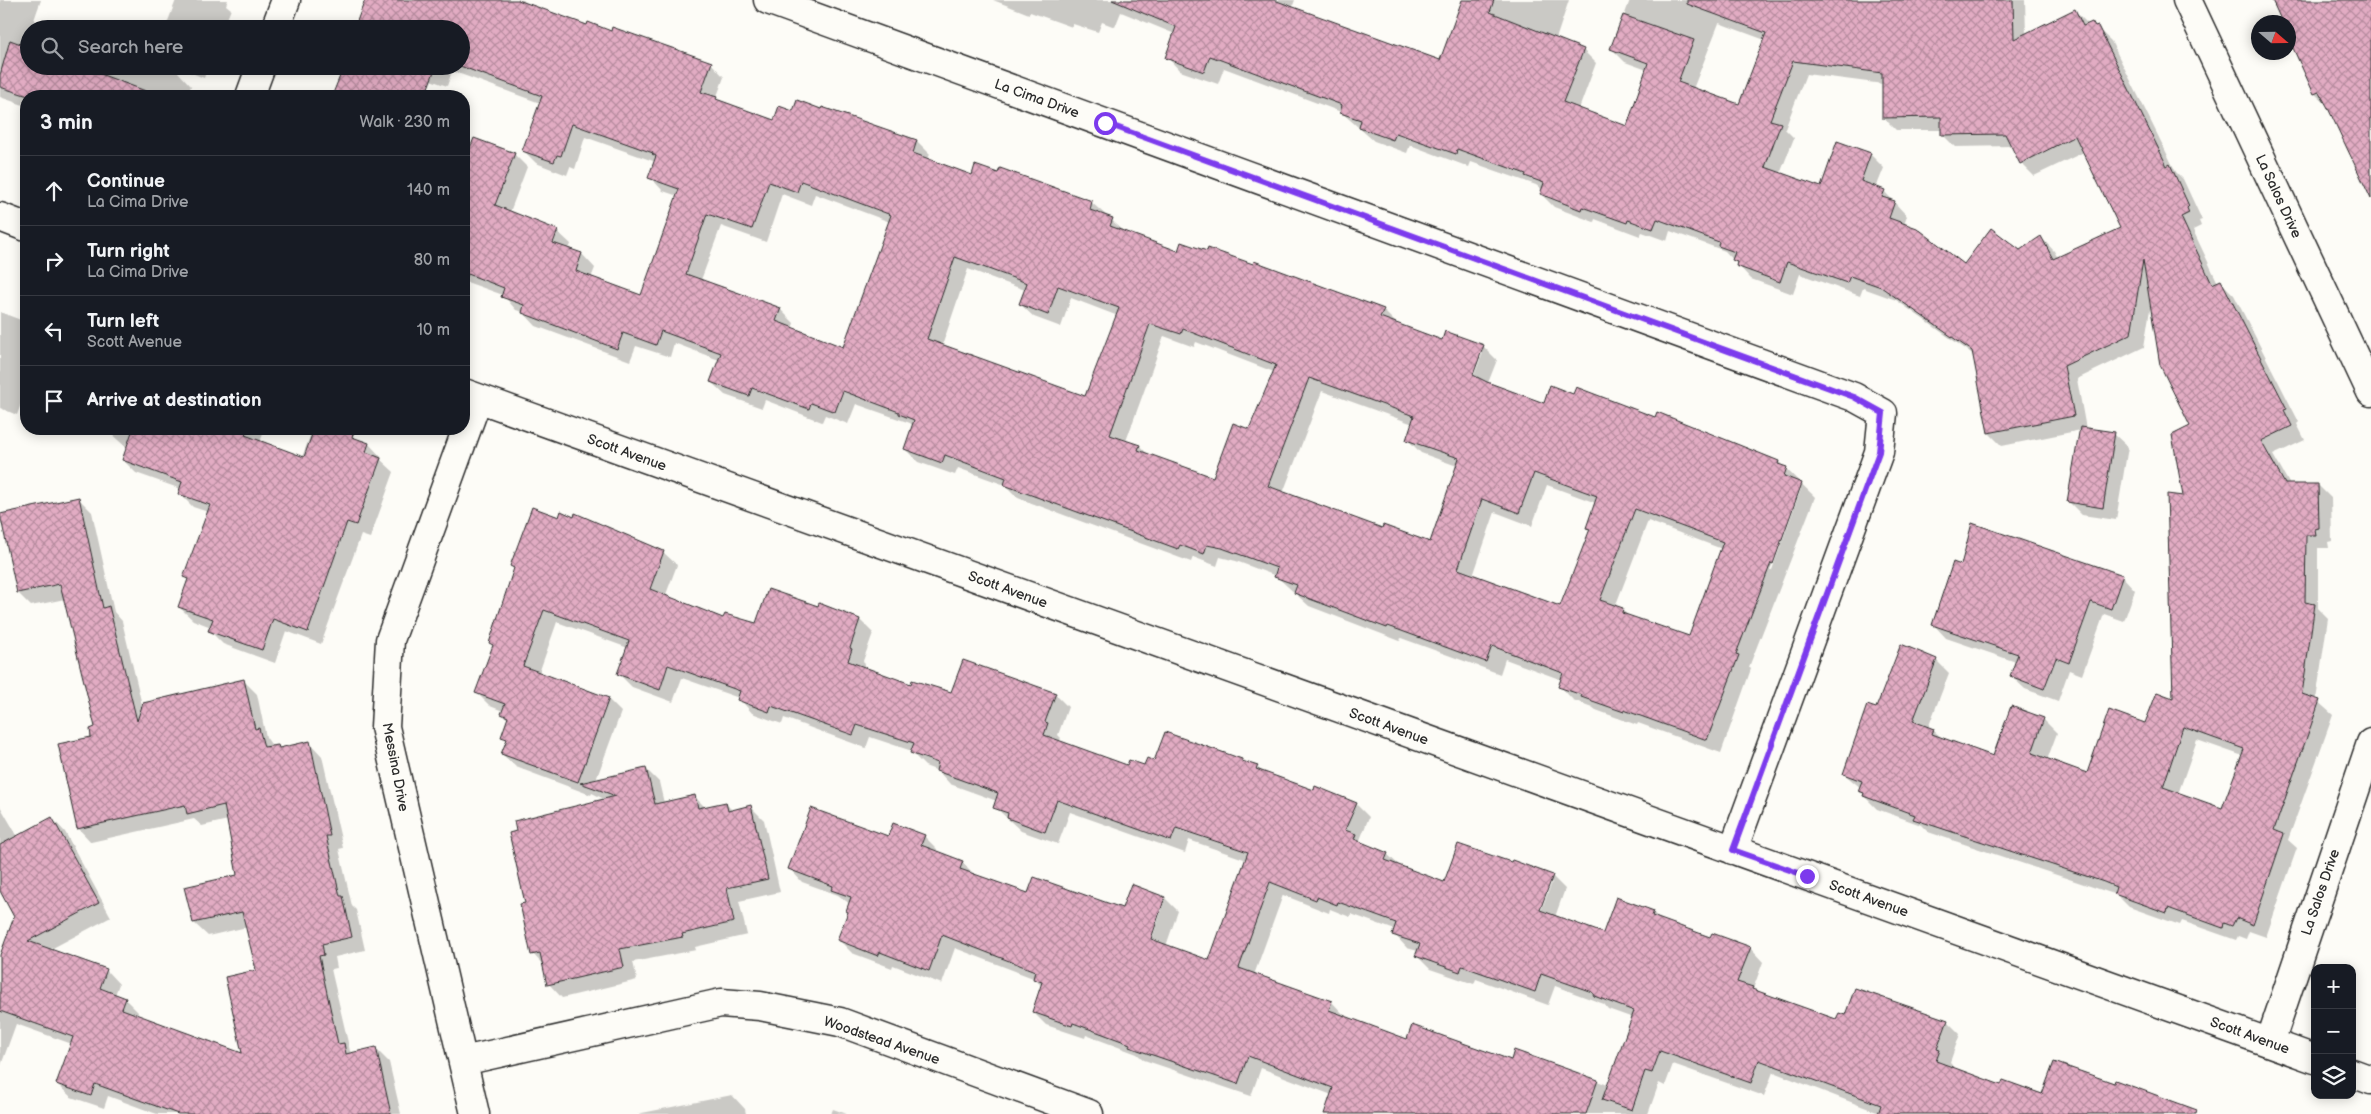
<!DOCTYPE html>
<html lang="en">
<head>
<meta charset="utf-8">
<style>
	:root { --surface:#171b24; --page:#20242c; --text:#f1f3f6; --muted:#9ea1a6; --line:#363941 }
	body { margin:0; font-family:"Balsamiq Sans",sans-serif; background:var(--page); color:var(--text) }
	.controls { position:absolute; right:15px; bottom:15px; display:grid; overflow:hidden; border-radius:10px; box-shadow:0 2px 12px #0003 }
	.controls button { width:45px; height:45px; display:grid; place-items:center; padding:0; border:0; border-bottom:1px solid var(--line); background:var(--surface); color:var(--text); font:25px sans-serif }
	.compass { position:absolute; left:2251px; top:15px; width:45px; height:45px; border-radius:50%; background:var(--surface); box-shadow:0 2px 12px #0003; rotate:110deg }
	.stop { position:absolute; width:15px; height:15px; margin:-11px; border:4px solid #7c3aed; border-radius:50%; background:#fff }
	.stop.end { background:#7c3aed; border-color:#fff; box-shadow:0 1px 5px #0008 }
	.list { margin:0; padding:0; list-style:none }
	h2 { display:flex; justify-content:space-between; align-items:center; height:65px; margin:0; padding:0 20px; font-size:21px }
	h2 small { font-size:16px; font-weight:400; color:var(--muted) }
	.list li { display:grid; grid-template-columns:32px 1fr auto; gap:15px; align-items:center; box-sizing:border-box; height:70px; padding:0 20px; border-top:1px solid var(--line) }
	.list b { display:block; font-size:19px; white-space:nowrap }
	.list p { margin:0; font-size:16px; white-space:nowrap; color:var(--muted) }
	.list em { font-size:16px; font-style:normal; color:var(--muted) }
	.icon { flex:none; width:28px; height:28px; fill:none; stroke:currentColor; stroke-width:2; stroke-linecap:round; stroke-linejoin:round }
	.map { position:relative; flex:none; width:2371px; height:1114px; overflow:hidden }
	.search { position:absolute; background:var(--surface); box-shadow:0 2px 12px #0003; left:20px; top:20px; width:450px; height:55px; display:flex; align-items:center; gap:12px; box-sizing:border-box; padding:0 18px; border-radius:28px; color:var(--muted); font-size:19px }
	.panel { position:absolute; background:var(--surface); box-shadow:0 2px 12px #0003; left:20px; top:90px; width:450px; height:345px; border-radius:20px }
	.map>svg:first-child { display:block }
</style>
</head>
<body>
<div class="map">
<svg width="2371" height="1114" viewBox="0 0 2371 1114">
	<defs>
		<pattern id="building-cross-hatch" width="8" height="8" patternUnits="userSpaceOnUse" patternTransform="scale(1.25)"><rect width="8" height="8" fill="#e2acc3"/><path d="M0 0l8 8M0 8l8-8" fill="none" stroke="#b78c9f"/></pattern>
	</defs>
	<rect width="100%" height="100%" fill="#fdfcf7"/>
	<filter id="ink" filterUnits="userSpaceOnUse"><feTurbulence type="fractalNoise" baseFrequency=".02" numOctaves="2"/><feDisplacementMap in="SourceGraphic" scale="10" xChannelSelector="R" yChannelSelector="G"/><feConvolveMatrix kernelMatrix="1 2 1 2 8 2 1 2 1" color-interpolation-filters="sRGB"/></filter>
	<g filter="url(#ink)">
		<!-- shadow -->
		<path fill="#0003" fill-rule="evenodd" d="M 0,0 L 41,0 L 34,20 L 59,29 L 29,29 L 29,66 L 160,66 L 178,72 L 191,86 L 187,96 L 26,96 L 26,106 L 0,97 Z
			M 176,0 L 228,0 L 226,5 L 231,9 L 223,29 L 165,29 Z
			M 369,0 L 523,0 L 528,5 L 587,27 L 711,63 L 724,77 L 716,99 L 720,102 L 774,122 L 794,113 L 917,141 L 930,154 L 928,160 L 973,176 L 1091,202 L 1125,232 L 1179,253 L 1383,310 L 1396,323 L 1442,341 L 1483,346 L 1497,360 L 1488,383 L 1545,404 L 1574,395 L 1656,419 L 1658,413 L 1779,462 L 1815,497 L 1749,667 L 1751,669 L 1721,753 L 1638,723 L 1637,725 L 1596,710 L 1592,707 L 1573,700 L 1560,686 L 1562,680 L 1505,659 L 1500,674 L 1401,638 L 1400,641 L 1309,606 L 1276,576 L 1236,561 L 1220,557 L 1217,566 L 1193,557 L 1191,562 L 1018,498 L 1005,485 L 958,468 L 955,475 L 918,462 L 905,449 L 913,426 L 910,423 L 856,404 L 848,424 L 825,415 L 822,422 L 765,400 L 762,408 L 725,395 L 711,382 L 719,360 L 674,343 L 670,357 L 636,346 L 630,361 L 536,326 L 523,312 L 516,310 L 503,295 L 464,281 L 464,167 L 474,139 L 514,154 L 527,167 L 510,212 L 557,231 L 571,244 L 569,250 L 582,254 L 595,268 L 591,278 L 641,297 L 678,196 L 663,191 L 650,177 L 656,162 L 585,137 L 575,169 L 570,167 L 567,175 L 536,163 L 523,150 L 540,103 L 452,71 L 447,86 L 417,75 L 409,96 L 334,96 L 346,66 L 461,66 L 461,29 ZM 782,194 L 811,205 L 815,194 L 890,222 L 844,349 L 792,329 L 794,323 L 781,310 L 701,280 L 721,226 L 766,242 ZM 968,269 L 1025,290 L 1020,304 L 1034,317 L 1061,327 L 1071,298 L 1118,316 L 1086,398 L 942,346 ZM 1164,336 L 1194,347 L 1196,342 L 1274,372 L 1250,431 L 1214,478 L 1148,455 L 1140,446 L 1126,441 ZM 1480,352 L 1483,352 L 1472,381 L 1470,380 ZM 1322,391 L 1413,424 L 1407,439 L 1421,453 L 1457,466 L 1431,544 L 1383,530 L 1283,493 ZM 1547,485 L 1596,503 L 1587,528 L 1590,531 L 1561,608 L 1473,576 L 1495,512 L 1532,526 ZM 1799,489 L 1801,489 L 1772,570 L 1770,570 ZM 1648,521 L 1722,549 L 1690,638 L 1630,617 L 1622,610 L 1615,607 Z
			M 993,0 L 1295,0 L 1292,8 L 1440,62 L 1463,0 L 1569,0 L 1556,39 L 1583,50 L 1596,63 L 1579,109 L 1628,127 L 1647,70 L 1625,62 L 1612,49 L 1630,0 L 2025,0 L 2026,34 L 2075,11 L 2088,24 L 2092,23 L 2111,41 L 2176,172 L 2183,179 L 2202,220 L 2199,221 L 2201,226 L 2193,230 L 2218,283 L 2220,281 L 2234,295 L 2299,422 L 2297,424 L 2305,440 L 2273,455 L 2290,485 L 2318,485 L 2331,498 L 2332,541 L 2328,542 L 2329,548 L 2318,548 L 2318,608 L 2328,618 L 2316,700 L 2333,715 L 2288,840 L 2297,848 L 2266,937 L 2249,931 L 2246,939 L 2238,936 L 2236,940 L 2182,921 L 2180,925 L 2129,907 L 2117,895 L 1928,832 L 1921,825 L 1877,809 L 1864,796 L 1861,788 L 1844,774 L 1877,710 L 1936,660 L 1949,673 L 1928,728 L 1933,730 L 1943,739 L 1994,758 L 2043,719 L 2057,733 L 2047,760 L 2087,774 L 2174,699 L 2184,498 L 2192,427 L 2151,303 L 2144,347 L 2077,379 L 2086,429 L 2114,434 L 2128,447 L 2116,520 L 2082,515 L 2069,502 L 2081,430 L 2002,446 L 1989,433 L 1974,355 L 1896,300 L 1863,288 L 1860,296 L 1800,274 L 1793,294 L 1751,279 L 1725,251 L 1670,231 L 1667,241 L 1642,232 L 1640,236 L 1595,219 L 1594,222 L 1554,207 L 1541,194 L 1543,190 L 1536,185 L 1471,162 L 1469,167 L 1410,145 L 1407,153 L 1374,141 L 1341,112 L 1224,68 L 1218,84 L 1180,71 L 1167,57 L 1175,34 L 1121,12 L 1115,27 L 1102,22 L 1098,32 L 1073,24 L 1072,27 L 1030,12 L 1029,14 ZM 1719,23 L 1765,40 L 1740,105 L 1693,89 ZM 1806,74 L 1883,84 L 1883,117 L 1896,130 L 1942,130 L 1942,134 L 1955,147 L 2013,146 L 2021,163 L 2034,176 L 2084,152 L 2122,229 L 2058,258 L 2054,251 L 2041,237 L 2020,251 L 1964,265 L 1904,225 L 1907,216 L 1884,191 L 1876,188 L 1884,168 L 1870,154 L 1822,189 L 1780,174 L 1794,138 L 1785,129 ZM 2197,740 L 2243,756 L 2223,810 L 2178,794 Z
			M 2271,0 L 2371,0 L 2371,197 L 2327,105 L 2315,94 L 2288,34 L 2288,22 L 2283,22 Z
			M 175,66 L 208,66 L 204,78 Z
			M 0,312 L 26,322 L 26,406 L 21,404 L 17,415 L 0,408 Z
			M 112,429 L 265,429 L 260,442 L 302,457 L 313,429 L 335,429 L 369,444 L 382,458 L 381,460 L 394,472 L 370,538 L 361,535 L 321,644 L 286,631 L 275,663 L 223,644 L 210,631 L 211,627 L 193,620 L 179,607 L 189,581 L 185,577 L 208,512 L 193,507 L 179,493 L 181,489 L 136,473 L 123,460 L 127,448 L 110,433 Z
			M 78,498 L 92,512 L 114,612 L 122,621 L 142,705 L 244,681 L 257,694 L 266,737 L 273,747 L 278,746 L 280,749 L 309,742 L 322,756 L 343,848 L 339,849 L 352,906 L 356,910 L 365,950 L 335,957 L 337,968 L 331,969 L 350,1051 L 352,1054 L 376,1049 L 389,1062 L 401,1114 L 157,1114 L 108,1096 L 104,1108 L 71,1097 L 57,1084 L 72,1044 L 16,1024 L 0,1068 L 0,958 L 31,947 L 0,888 L 0,806 L 18,837 L 52,818 L 65,832 L 111,917 L 49,950 L 106,970 L 119,984 L 115,995 L 125,999 L 138,1012 L 137,1016 L 244,1055 L 257,971 L 247,927 L 208,936 L 194,923 L 186,888 L 239,876 L 228,820 L 202,826 L 194,819 L 91,842 L 78,828 L 93,738 L 96,728 L 65,599 L 31,606 L 18,593 L 1,515 Z
			M 560,519 L 663,552 L 677,565 L 665,597 L 724,620 L 757,625 L 860,620 L 873,633 L 863,661 L 865,663 L 863,668 L 911,686 L 952,694 L 1055,694 L 1068,707 L 1058,735 L 1061,738 L 1059,742 L 1128,767 L 1145,767 L 1155,763 L 1242,760 L 1257,767 L 1262,772 L 1356,804 L 1369,817 L 1360,840 L 1364,844 L 1387,854 L 1401,867 L 1445,884 L 1552,876 L 1565,889 L 1555,917 L 1603,934 L 1653,912 L 1661,921 L 1711,939 L 1750,948 L 1763,962 L 1753,989 L 1755,992 L 1837,1021 L 1845,1017 L 1947,1021 L 1960,1034 L 1950,1062 L 1952,1064 L 1951,1068 L 2002,1087 L 2004,1082 L 2044,1094 L 2055,1063 L 2148,1094 L 2158,1114 L 1882,1114 L 1773,1072 L 1764,1096 L 1673,1064 L 1665,1086 L 1659,1083 L 1648,1114 L 1325,1114 L 1332,1095 L 1261,1068 L 1251,1096 L 1144,1060 L 1137,1054 L 1086,1035 L 1085,1038 L 1046,1025 L 1033,1012 L 1042,986 L 1033,978 L 955,948 L 942,984 L 893,965 L 892,968 L 852,953 L 839,940 L 849,913 L 850,904 L 838,895 L 802,882 L 789,868 L 889,838 L 924,836 L 937,849 L 936,852 L 962,862 L 976,876 L 1029,895 L 1123,909 L 1165,898 L 1178,911 L 1166,946 L 1210,961 L 1247,860 L 1189,840 L 1185,853 L 1070,812 L 1058,844 L 1021,831 L 995,807 L 997,801 L 950,784 L 938,771 L 925,766 L 912,753 L 912,751 L 870,737 L 866,748 L 784,718 L 782,724 L 752,713 L 739,698 L 682,678 L 673,702 L 632,687 L 619,674 L 628,648 L 557,622 L 539,673 L 608,699 L 621,712 L 596,780 L 646,769 L 659,782 L 664,803 L 694,796 L 706,808 L 725,803 L 733,811 L 751,807 L 764,820 L 780,892 L 739,901 L 747,935 L 695,947 L 696,950 L 633,962 L 637,980 L 562,998 L 549,984 L 544,966 L 533,954 L 526,904 L 606,800 L 592,793 L 591,795 L 516,767 L 502,754 L 507,741 L 503,736 L 509,720 L 502,714 L 503,711 L 490,706 L 477,693 L 494,646 L 490,643 L 515,570 L 511,566 ZM 1549,882 L 1552,882 L 1539,916 L 1537,915 ZM 1283,895 L 1329,913 L 1330,909 L 1350,917 L 1351,914 L 1395,930 L 1394,934 L 1407,948 L 1418,951 L 1417,956 L 1430,969 L 1474,984 L 1476,979 L 1548,1005 L 1555,986 L 1604,1004 L 1608,1009 L 1633,1018 L 1608,1085 L 1515,1051 L 1512,1061 L 1408,1040 L 1344,1017 L 1345,1016 L 1332,1002 L 1254,975 ZM 1162,903 L 1164,903 L 1150,945 L 1148,944 Z
			M 2122,576 L 2135,590 L 2124,621 L 2104,614 L 2082,675 L 2069,670 L 2058,701 L 2025,689 L 2011,676 L 2016,662 L 1946,638 L 1933,624 Z
			M 732,1095 L 745,1109 L 746,1114 L 637,1114 Z
			M 833,1109 L 847,1114 L 831,1114 Z"/>
		<!-- building -->
		<path fill="url(#building-cross-hatch)" stroke="#2b2b2b" fill-rule="evenodd" d="M 365,0 L 518,0 L 587,25 L 588,22 L 611,31 L 612,27 L 712,62 L 701,92 L 717,97 L 716,99 L 774,120 L 779,106 L 793,111 L 797,100 L 821,109 L 822,107 L 917,140 L 913,153 L 972,175 L 975,165 L 998,173 L 1000,168 L 1092,201 L 1090,210 L 1113,218 L 1110,226 L 1178,251 L 1181,242 L 1207,251 L 1208,248 L 1253,264 L 1254,261 L 1384,309 L 1380,317 L 1442,340 L 1445,331 L 1484,345 L 1473,375 L 1487,382 L 1544,403 L 1550,385 L 1573,394 L 1576,387 L 1655,417 L 1657,412 L 1779,461 L 1778,464 L 1787,467 L 1784,476 L 1802,483 L 1773,564 L 1771,563 L 1736,654 L 1739,655 L 1707,740 L 1624,710 L 1624,712 L 1581,697 L 1582,695 L 1558,687 L 1563,673 L 1492,646 L 1486,662 L 1388,626 L 1387,628 L 1294,593 L 1297,585 L 1274,577 L 1277,568 L 1222,548 L 1207,545 L 1204,554 L 1180,545 L 1178,549 L 1004,485 L 1006,478 L 945,455 L 942,463 L 904,449 L 914,420 L 899,414 L 899,412 L 843,391 L 835,412 L 811,403 L 809,409 L 752,388 L 749,396 L 710,382 L 721,353 L 661,331 L 656,345 L 623,333 L 617,349 L 522,313 L 524,305 L 501,297 L 504,288 L 468,274 L 466,279 L 464,278 L 464,163 L 474,138 L 515,153 L 495,205 L 558,230 L 553,243 L 582,253 L 576,271 L 641,295 L 679,189 L 648,178 L 656,156 L 652,154 L 653,153 L 572,124 L 561,156 L 557,155 L 554,162 L 522,151 L 542,96 L 460,66 L 461,29 L 354,29 ZM 801,181 L 891,215 L 843,347 L 776,321 L 781,308 L 686,274 L 707,214 L 752,229 L 769,182 L 797,192 ZM 955,257 L 1027,283 L 1019,304 L 1048,315 L 1058,286 L 1119,308 L 1085,396 L 927,339 ZM 1150,324 L 1181,334 L 1183,329 L 1276,365 L 1249,429 L 1233,423 L 1213,477 L 1138,450 L 1140,445 L 1110,435 ZM 1309,378 L 1414,416 L 1406,440 L 1459,458 L 1430,542 L 1383,525 L 1382,528 L 1268,486 ZM 1534,473 L 1597,496 L 1586,528 L 1590,529 L 1560,606 L 1458,569 L 1482,499 L 1519,513 ZM 1635,509 L 1723,542 L 1689,636 L 1622,613 L 1623,608 L 1600,600 Z
			M 1112,0 L 1274,0 L 1440,60 L 1462,0 L 1494,0 L 1490,12 L 1584,49 L 1563,102 L 1627,126 L 1648,63 L 1610,49 L 1623,15 L 1694,40 L 1678,82 L 1739,104 L 1766,33 L 1687,4 L 1687,0 L 2013,0 L 2014,39 L 2075,9 L 2083,26 L 2092,22 L 2095,27 L 2098,26 L 2167,166 L 2170,164 L 2189,206 L 2187,208 L 2189,213 L 2181,217 L 2212,284 L 2221,280 L 2287,409 L 2284,410 L 2292,426 L 2261,441 L 2285,484 L 2318,484 L 2319,528 L 2315,529 L 2316,535 L 2306,535 L 2305,602 L 2315,604 L 2302,694 L 2320,700 L 2274,830 L 2284,834 L 2253,925 L 2236,918 L 2232,926 L 2224,923 L 2223,928 L 2168,908 L 2167,913 L 2114,894 L 2116,887 L 2104,882 L 1913,819 L 1915,815 L 1863,796 L 1864,793 L 1858,791 L 1862,781 L 1843,774 L 1867,705 L 1876,708 L 1901,644 L 1937,659 L 1913,721 L 1934,729 L 1932,734 L 1993,756 L 2011,706 L 2044,718 L 2032,753 L 2087,773 L 2109,710 L 2145,723 L 2157,692 L 2173,698 L 2167,494 L 2183,496 L 2172,435 L 2190,426 L 2160,365 L 2143,260 L 2131,334 L 2064,366 L 2074,416 L 1988,433 L 1972,351 L 1881,287 L 1850,276 L 1847,283 L 1787,262 L 1780,282 L 1736,266 L 1737,262 L 1732,260 L 1735,252 L 1718,246 L 1719,242 L 1657,219 L 1653,229 L 1628,220 L 1627,223 L 1582,207 L 1581,210 L 1540,194 L 1544,183 L 1525,176 L 1526,174 L 1457,149 L 1456,154 L 1396,133 L 1393,140 L 1359,128 L 1361,120 L 1340,113 L 1342,105 L 1210,56 L 1204,72 L 1165,58 L 1176,27 ZM 1793,61 L 1882,73 L 1882,118 L 1941,117 L 1941,135 L 2005,134 L 2020,164 L 2075,136 L 2120,228 L 2053,259 L 2041,236 L 2020,250 L 1991,228 L 1964,264 L 1917,228 L 1889,218 L 1895,201 L 1882,197 L 1885,190 L 1861,181 L 1871,153 L 1837,141 L 1821,187 L 1765,167 L 1781,123 L 1770,120 ZM 2183,727 L 2244,749 L 2222,808 L 2163,787 Z
			M 2272,0 L 2371,0 L 2371,199 L 2327,106 L 2319,92 L 2314,94 L 2288,37 L 2288,22 L 2282,22 Z
			M 10,40 L 29,47 L 29,66 L 79,66 L 151,93 L 150,96 L 28,96 L 0,87 L 0,75 Z
			M 344,66 L 436,66 L 425,96 L 332,96 Z
			M 2080,427 L 2115,432 L 2103,508 L 2067,502 Z
			M 133,429 L 247,429 L 245,435 L 304,457 L 314,429 L 355,429 L 352,437 L 369,443 L 366,452 L 381,458 L 356,525 L 347,522 L 308,632 L 273,619 L 262,650 L 208,631 L 213,619 L 178,607 L 188,579 L 183,577 L 210,505 L 178,494 L 182,482 L 122,460 Z
			M 79,497 L 103,608 L 109,606 L 137,721 L 143,703 L 244,679 L 255,729 L 259,728 L 264,747 L 278,745 L 279,748 L 310,741 L 330,836 L 326,836 L 340,896 L 343,896 L 352,937 L 322,944 L 324,955 L 319,956 L 338,1044 L 344,1043 L 346,1054 L 376,1047 L 391,1114 L 178,1114 L 95,1084 L 91,1096 L 56,1084 L 73,1037 L 0,1011 L 0,955 L 14,917 L 0,891 L 0,845 L 52,817 L 99,903 L 28,941 L 107,969 L 100,988 L 126,998 L 122,1009 L 242,1053 L 225,977 L 256,970 L 242,912 L 193,923 L 184,887 L 237,875 L 224,805 L 187,814 L 185,805 L 77,829 L 58,744 L 91,737 L 90,729 L 95,727 L 60,584 L 17,593 L 0,514 Z
			M 532,507 L 559,517 L 561,511 L 574,517 L 575,513 L 664,551 L 650,589 L 723,618 L 725,614 L 756,623 L 768,589 L 818,606 L 819,603 L 860,619 L 850,648 L 852,649 L 848,661 L 911,684 L 912,680 L 951,692 L 963,660 L 1056,693 L 1045,722 L 1048,723 L 1044,735 L 1127,765 L 1129,760 L 1144,765 L 1147,758 L 1154,761 L 1165,732 L 1242,759 L 1242,761 L 1258,766 L 1256,769 L 1314,790 L 1315,786 L 1357,803 L 1345,830 L 1356,834 L 1354,839 L 1388,853 L 1385,860 L 1444,882 L 1458,844 L 1511,862 L 1512,860 L 1553,875 L 1540,910 L 1603,933 L 1616,897 L 1654,911 L 1652,916 L 1710,937 L 1712,933 L 1751,947 L 1737,982 L 1753,987 L 1752,989 L 1836,1019 L 1839,1013 L 1845,1015 L 1855,988 L 1948,1020 L 1937,1049 L 1940,1050 L 1936,1061 L 2001,1085 L 2003,1080 L 2042,1094 L 2054,1062 L 2114,1083 L 2115,1080 L 2197,1110 L 2196,1114 L 1878,1114 L 1881,1105 L 1759,1060 L 1751,1083 L 1660,1051 L 1652,1073 L 1645,1071 L 1632,1110 L 1602,1100 L 1634,1011 L 1594,996 L 1592,992 L 1541,974 L 1535,992 L 1462,966 L 1460,972 L 1415,956 L 1420,944 L 1392,935 L 1396,923 L 1338,902 L 1337,905 L 1317,897 L 1316,900 L 1270,882 L 1239,968 L 1332,1001 L 1329,1010 L 1407,1039 L 1412,1025 L 1511,1060 L 1514,1050 L 1598,1080 L 1586,1114 L 1324,1114 L 1333,1088 L 1248,1056 L 1238,1084 L 1129,1047 L 1130,1044 L 1073,1023 L 1072,1026 L 1032,1012 L 1042,982 L 1033,979 L 1035,971 L 942,935 L 929,971 L 880,952 L 878,956 L 837,940 L 848,912 L 846,911 L 851,897 L 831,890 L 833,886 L 788,869 L 811,808 L 888,836 L 893,823 L 925,835 L 921,845 L 963,861 L 960,869 L 1028,893 L 1034,877 L 1122,908 L 1131,884 L 1165,897 L 1151,939 L 1209,960 L 1248,852 L 1176,828 L 1171,841 L 1057,800 L 1045,832 L 1007,818 L 1008,813 L 993,808 L 998,793 L 936,771 L 938,763 L 910,753 L 914,743 L 857,725 L 853,735 L 771,706 L 769,712 L 737,700 L 740,691 L 668,665 L 660,690 L 617,674 L 629,641 L 544,610 L 523,666 L 609,698 L 578,782 L 501,754 L 507,739 L 501,737 L 508,717 L 501,714 L 505,704 L 475,693 L 493,645 L 489,643 L 514,568 L 510,566 Z
			M 1972,523 L 2123,575 L 2111,609 L 2091,602 L 2069,663 L 2056,658 L 2044,689 L 2010,676 L 2018,654 L 1932,625 L 1953,562 L 1961,565 Z
			M 646,768 L 655,804 L 695,795 L 698,808 L 726,802 L 728,811 L 751,805 L 768,879 L 727,888 L 734,922 L 682,934 L 683,937 L 620,949 L 624,967 L 547,985 L 540,953 L 531,955 L 520,904 L 525,903 L 509,833 L 516,831 L 514,821 L 616,796 L 580,783 Z"/>
		<g fill="none" stroke-linecap="round" stroke-linejoin="round">
			<!-- minor casing -->
			<g stroke="#2b2b2b" stroke-width="31">
				<path id="minor" d="M 768,0 L 1854,397 L 1883,413 L 1879,452 L 1733,850
					M 2187,0 L 2371,392
					M 275,29 L 286,0
					M 250,96 L 261,66
					M 0,217 L 26,227
					M 464,393 L 2315,1059
					M 2270,1042 L 2371,743
					M 463,1061 L 721,1003 L 760,1006 L 840,1022 L 1089,1114
					M 2352,1073 L 2371,1080
					M 475,1114 L 385,727 L 390,640 L 478,398"/>
			</g>
			<!-- minor -->
			<use href="#minor" stroke="#fdfcf7" stroke-width="28"/>
		</g>
	</g>
	<g fill="none" stroke-linecap="round" stroke-linejoin="round" filter="url(#ink)">
		<!-- route -->
		<path stroke="#7c3aed" stroke-width="6" d="M 1105,123 L 1854,397 L 1883,413 L 1879,452 L 1733,850 L 1807,876"/>
	</g>
	<g text-anchor="middle" stroke-width="5" stroke-linejoin="round" paint-order="stroke">
		<!-- street labels -->
		<g font-size="14" fill="#2b2b2b" stroke="#fdfcf7">
			<text transform="translate(1037 98) rotate(20)" y="5">La Cima Drive</text>
			<text transform="translate(2279 196) rotate(65)" y="5">La Salos Drive</text>
			<text transform="translate(627 452) rotate(20)" y="5">Scott Avenue</text>
			<text transform="translate(1008 589) rotate(20)" y="5">Scott Avenue</text>
			<text transform="translate(1389 726) rotate(20)" y="5">Scott Avenue</text>
			<text transform="translate(396 767) rotate(79)" y="5">Messina Drive</text>
			<text transform="translate(2320 892) rotate(-71)" y="5">La Salos Drive</text>
			<text transform="translate(1869 898) rotate(20)" y="5">Scott Avenue</text>
			<text transform="translate(2250 1035) rotate(20)" y="5">Scott Avenue</text>
			<text transform="translate(882 1040) rotate(19)" y="5">Woodstead Avenue</text>
		</g>
	</g>
</svg>
<div class="controls">
<button>+</button>
<button>−</button>
<button><svg class="icon" aria-label="layers" viewBox="0 0 24 24"><path d="M12 4l9 5-9 5-9-5zM3 14l9 5 9-5"/></svg></button>
</div>
<svg class="compass" viewBox="-18 -18 36 36"><path d="M0-13l5 13h-10z" fill="#e53935"/><path d="M0 13l5-13h-10z" fill="#9ea1a6"/></svg>
<div class="stop" style="left:1105px;top:123px"></div>
<div class="stop end" style="left:1807px;top:876px"></div>
<div class="search"><svg class="icon" aria-label="search" viewBox="0 0 24 24"><circle cx="10" cy="10" r="6"/><path d="M15 15l6 6"/></svg>Search here</div>
<section class="panel">
<h2>3 min<small>Walk · 230 m</small></h2>
<ul class="list">
<li><svg class="icon" aria-label="ahead" viewBox="0 0 24 24"><path d="M12 20V5M6 11l6-6 6 6"/></svg><div><b>Continue</b><p>La Cima Drive</p></div><em>140 m</em></li>
<li><svg class="icon" aria-label="right" viewBox="0 0 24 24"><path d="M7 20v-9h11M14 6l5 5-5 5"/></svg><div><b>Turn right</b><p>La Cima Drive</p></div><em>80 m</em></li>
<li><svg class="icon" aria-label="left" viewBox="0 0 24 24"><path d="M17 20v-9H6M10 6l-5 5 5 5"/></svg><div><b>Turn left</b><p>Scott Avenue</p></div><em>10 m</em></li>
<li><svg class="icon" aria-label="arrive" viewBox="0 0 24 24"><path d="M6 21V4h12l-3 4 3 4H6"/></svg><div><b>Arrive at destination</b></div></li>
</ul>
</section>
</div>
</body>
</html>
